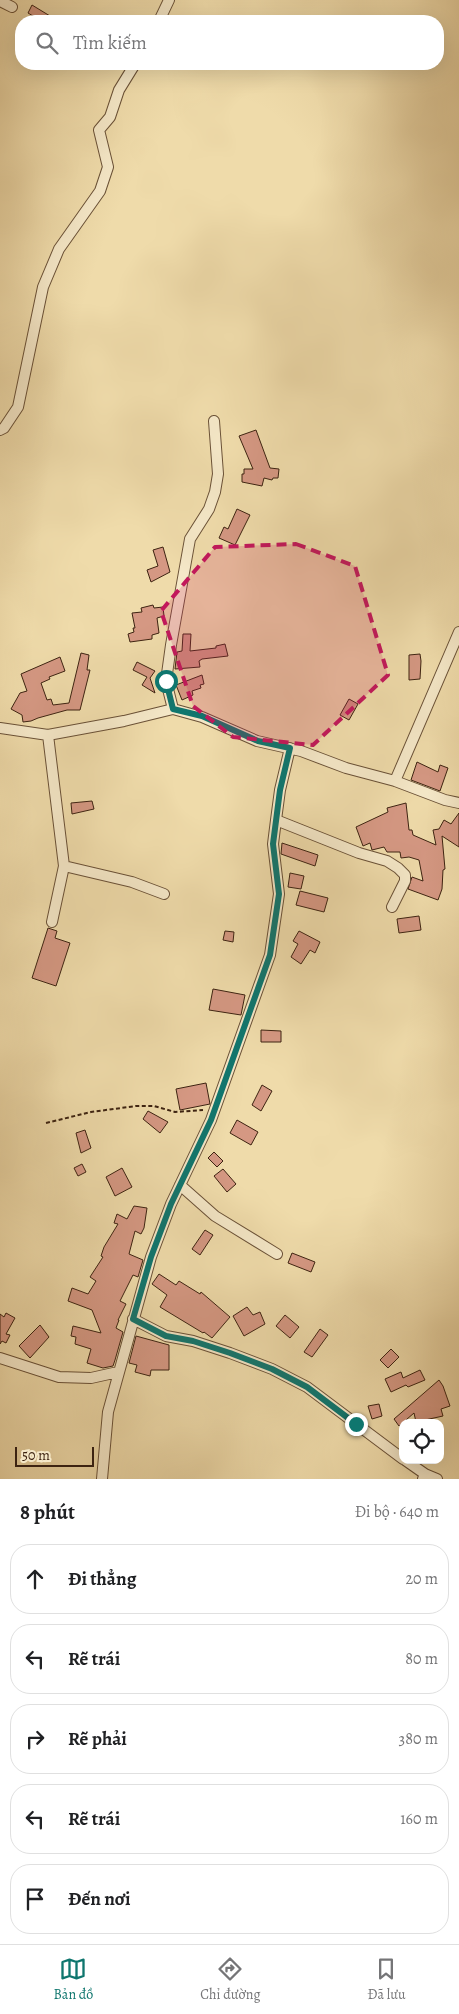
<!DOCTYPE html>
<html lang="vi">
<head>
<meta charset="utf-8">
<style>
	:root { --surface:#fff; --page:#f2f2f2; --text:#202124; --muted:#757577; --line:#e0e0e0; --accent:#0f766e }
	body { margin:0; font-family:Alegreya,serif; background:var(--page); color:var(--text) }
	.controls { position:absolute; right:15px; bottom:15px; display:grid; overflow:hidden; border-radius:10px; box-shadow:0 5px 20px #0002 }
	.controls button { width:45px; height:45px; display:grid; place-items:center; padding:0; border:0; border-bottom:1px solid var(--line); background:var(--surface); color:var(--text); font:25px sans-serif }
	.scale { position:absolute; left:15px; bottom:12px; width:79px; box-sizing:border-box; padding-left:5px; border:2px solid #3d2311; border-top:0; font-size:14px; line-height:18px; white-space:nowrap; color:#3d2311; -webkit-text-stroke:4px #f5e8c8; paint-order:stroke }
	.stop { position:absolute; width:15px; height:15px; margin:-11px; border:4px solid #0f766e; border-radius:50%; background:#fff }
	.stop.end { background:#0f766e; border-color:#fff; box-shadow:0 1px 5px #0008 }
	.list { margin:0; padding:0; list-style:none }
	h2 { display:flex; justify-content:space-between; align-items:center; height:65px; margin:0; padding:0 20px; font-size:21px }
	h2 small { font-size:16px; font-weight:400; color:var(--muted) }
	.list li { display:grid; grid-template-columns:32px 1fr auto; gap:15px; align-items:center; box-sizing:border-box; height:70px; margin:0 10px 10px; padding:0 10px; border:1px solid var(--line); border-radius:20px }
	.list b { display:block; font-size:19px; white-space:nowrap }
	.list em { font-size:16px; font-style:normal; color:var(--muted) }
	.icon { flex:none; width:28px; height:28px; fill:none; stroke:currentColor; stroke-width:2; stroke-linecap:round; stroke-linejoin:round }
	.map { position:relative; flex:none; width:459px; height:1479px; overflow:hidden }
	.search { position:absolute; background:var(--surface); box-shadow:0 5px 20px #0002; left:15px; right:15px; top:15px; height:55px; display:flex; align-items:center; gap:12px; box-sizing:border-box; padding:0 18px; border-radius:20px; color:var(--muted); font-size:19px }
	.sheet { height:465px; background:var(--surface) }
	nav { display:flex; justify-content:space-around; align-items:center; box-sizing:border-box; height:70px; border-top:1px solid var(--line); background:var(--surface); font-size:14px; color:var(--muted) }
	nav a { display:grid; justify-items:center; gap:2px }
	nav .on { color:var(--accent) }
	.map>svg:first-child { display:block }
</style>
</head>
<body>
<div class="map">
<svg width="459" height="1479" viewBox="0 0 459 1479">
	<rect width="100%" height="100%" fill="#efdbaa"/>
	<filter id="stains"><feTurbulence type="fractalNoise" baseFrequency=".004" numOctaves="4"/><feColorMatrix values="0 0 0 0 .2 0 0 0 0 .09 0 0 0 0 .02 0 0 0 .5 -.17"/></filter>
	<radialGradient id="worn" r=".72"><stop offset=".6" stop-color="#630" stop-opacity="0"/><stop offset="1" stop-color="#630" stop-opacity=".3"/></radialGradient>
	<!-- building -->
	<path fill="#d59883" stroke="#3d2311" d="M 32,5 L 50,16 L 46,21 L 42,21 L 33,16 L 28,13 Z
		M 256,430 L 270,468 L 279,469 L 278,478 L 273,478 L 272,480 L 264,478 L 262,486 L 242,482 L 242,474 L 244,474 L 244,469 L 253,469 L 239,436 Z
		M 237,509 L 250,515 L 235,545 L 219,538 L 224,527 L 228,529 Z
		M 163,547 L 170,572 L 151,582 L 147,570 L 158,566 L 153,550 Z
		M 153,605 L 154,608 L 163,607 L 164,616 L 157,618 L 159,633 L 152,635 L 152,639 L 130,642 L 128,634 L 134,632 L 133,628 L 135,628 L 132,613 L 142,612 L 141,608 Z
		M 183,634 L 191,634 L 190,651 L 216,648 L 216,646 L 225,644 L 228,656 L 202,659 L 199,661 L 200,667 L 175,669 L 177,652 L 182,651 Z
		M 81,653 L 89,655 L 87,670 L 90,670 L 80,710 L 67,710 L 38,718 L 31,721 L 23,722 L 22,715 L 11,709 L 20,693 L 27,691 L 21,674 L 60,657 L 65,671 L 49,677 L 50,679 L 41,683 L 47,700 L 51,699 L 53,705 L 69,703 Z
		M 420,654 L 421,661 L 420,679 L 409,680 L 409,655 Z
		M 137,662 L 155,671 L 150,678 L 155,693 L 142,685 L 147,677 L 133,670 Z
		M 202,675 L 204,684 L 200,685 L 201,688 L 192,691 L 193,695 L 182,700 L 176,685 Z
		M 349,699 L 358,704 L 349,720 L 340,715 Z
		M 417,762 L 438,772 L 440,765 L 448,768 L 440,791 L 411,780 Z
		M 92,801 L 94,809 L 72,814 L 71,803 Z
		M 406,803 L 409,830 L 412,830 L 413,835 L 436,845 L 433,830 L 439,829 L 444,820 L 451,824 L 459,813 L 459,847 L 442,836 L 445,869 L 443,870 L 442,889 L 438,900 L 408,889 L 412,877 L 423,881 L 419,860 L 409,857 L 401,858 L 400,852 L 387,852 L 384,847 L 372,850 L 370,843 L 363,846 L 356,827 L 388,812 L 387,808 Z
		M 282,843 L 318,855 L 315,866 L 281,854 Z
		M 290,873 L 304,876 L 301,889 L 288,887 Z
		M 300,891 L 328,898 L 324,912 L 296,905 Z
		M 419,916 L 421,930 L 399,933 L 397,919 Z
		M 48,928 L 57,931 L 55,938 L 70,943 L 56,986 L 32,978 Z
		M 225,931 L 234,932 L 233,942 L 223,940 Z
		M 299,931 L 320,942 L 315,953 L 310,950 L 301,964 L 291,957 L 298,944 L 293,941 Z
		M 213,989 L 245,995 L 241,1015 L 209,1010 Z
		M 261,1030 L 281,1031 L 281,1042 L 261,1042 Z
		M 206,1083 L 210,1104 L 180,1110 L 176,1089 Z
		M 262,1085 L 272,1091 L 261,1111 L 252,1105 Z
		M 148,1111 L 168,1122 L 160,1133 L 143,1119 Z
		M 237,1120 L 258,1132 L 251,1145 L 230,1133 Z
		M 85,1130 L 91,1148 L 81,1153 L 76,1133 Z
		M 214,1152 L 223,1161 L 217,1167 L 208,1158 Z
		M 82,1164 L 86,1172 L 78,1176 L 74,1168 Z
		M 122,1168 L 132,1187 L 115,1196 L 106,1177 Z
		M 223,1169 L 236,1184 L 227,1192 L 214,1176 Z
		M 134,1206 L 147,1208 L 144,1228 L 141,1234 L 135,1231 L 129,1254 L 143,1260 L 138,1277 L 133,1275 L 120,1301 L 126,1304 L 118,1320 L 119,1320 L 116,1328 L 123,1332 L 115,1360 L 113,1366 L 103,1368 L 87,1363 L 91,1349 L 75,1344 L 76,1337 L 71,1336 L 73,1326 L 101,1333 L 92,1310 L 68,1301 L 72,1288 L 88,1294 L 96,1281 L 90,1277 L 103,1257 L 101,1256 L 104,1247 L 118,1224 L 114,1223 L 117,1214 L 127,1219 Z
		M 205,1230 L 213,1235 L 200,1255 L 192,1249 Z
		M 292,1253 L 315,1262 L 311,1272 L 288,1263 Z
		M 159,1274 L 176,1285 L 179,1281 L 200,1294 L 201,1292 L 230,1317 L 212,1338 L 204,1332 L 203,1333 L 160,1307 L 167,1295 L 152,1284 Z
		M 247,1307 L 253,1315 L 260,1312 L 265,1324 L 244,1336 L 233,1316 Z
		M 6,1313 L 15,1318 L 6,1334 L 10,1335 L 6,1343 L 2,1341 L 0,1344 L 0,1314 L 4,1317 Z
		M 285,1315 L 299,1327 L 290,1338 L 276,1326 Z
		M 40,1325 L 49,1337 L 30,1358 L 19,1346 Z
		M 320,1329 L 328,1335 L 312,1357 L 304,1352 Z
		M 136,1336 L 169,1345 L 169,1370 L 151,1370 L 150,1376 L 135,1372 L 137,1365 L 129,1363 Z
		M 391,1349 L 399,1357 L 388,1368 L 380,1360 Z
		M 420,1370 L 425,1380 L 408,1387 L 406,1385 L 391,1392 L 385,1379 L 401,1372 L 403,1378 Z
		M 439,1380 L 443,1386 L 450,1406 L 441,1409 L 443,1416 L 416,1422 L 414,1413 L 399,1426 L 394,1419 Z
		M 379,1404 L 382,1416 L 372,1419 L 368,1406 Z"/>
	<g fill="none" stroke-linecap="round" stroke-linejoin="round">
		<!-- street casing -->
		<g stroke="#6a5137" stroke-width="12">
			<path id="street" d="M 0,1 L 12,7
				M 159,21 L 169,0
				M 0,430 L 4,428 L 18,407 L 43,287 L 59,249 L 100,191 L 108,167 L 99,130 L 110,117 L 119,90 L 135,64
				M 173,709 L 166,681 L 171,645 L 190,539 L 209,509 L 215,492 L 218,474 L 214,421
				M 0,728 L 48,735 L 124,721 L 173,709 L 202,717 L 257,741 L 301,751 L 346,768 L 395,781 L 445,800 L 459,803
				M 48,735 L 64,866 L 52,922
				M 395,781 L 459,632
				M 276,820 L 359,853 L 387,861 L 398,868 L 405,875 L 405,881 L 392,907
				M 64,866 L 132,882 L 164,894
				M 180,1185 L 215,1216 L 277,1254
				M 133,1319 L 166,1336 L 193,1341 L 230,1353 L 272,1369 L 307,1387 L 403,1459
				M 0,1358 L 59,1377 L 91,1378 L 118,1372
				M 405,1460 L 425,1474 L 423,1479
				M 425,1474 L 437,1479
				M 102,1479 L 108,1412 L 151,1257 L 171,1204 L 211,1120 L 270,955 L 279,894 L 273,844 L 276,820 L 280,790 L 290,748"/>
		</g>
		<!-- path -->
		<path stroke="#3d2311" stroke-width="2" stroke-dasharray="4 2.5" stroke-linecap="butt" d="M 46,1123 L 91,1112 L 136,1106 L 154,1106 L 175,1112 L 203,1110"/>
		<!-- street -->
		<use href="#street" stroke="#f5e8c8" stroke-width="10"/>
	</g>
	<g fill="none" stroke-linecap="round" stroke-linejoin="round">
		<!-- route -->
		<path stroke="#0f766e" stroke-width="6" d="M 166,681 L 173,709 L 202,716 L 258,741 L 290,748 L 280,790 L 273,844 L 279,894 L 270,955 L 211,1120 L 171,1204 L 151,1257 L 133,1319 L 166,1336 L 193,1341 L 230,1353 L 272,1369 L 307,1387 L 356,1424"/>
	</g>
	<!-- marked area -->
	<path fill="#c2185b" fill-opacity="0.2" stroke="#c2185b" stroke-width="4" stroke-dasharray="10 6" stroke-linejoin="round" d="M 296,544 L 355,566 L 388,675 L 313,745 L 233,737 L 193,706 L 161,611 L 215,547 Z"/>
	<rect width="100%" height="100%" filter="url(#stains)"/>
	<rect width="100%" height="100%" fill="url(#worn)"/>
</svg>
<div class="controls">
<button><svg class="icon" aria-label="locate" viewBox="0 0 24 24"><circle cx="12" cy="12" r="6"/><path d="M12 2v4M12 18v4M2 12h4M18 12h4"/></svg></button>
</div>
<div class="scale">50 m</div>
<div class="stop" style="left:166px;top:681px"></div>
<div class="stop end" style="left:356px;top:1424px"></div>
<div class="search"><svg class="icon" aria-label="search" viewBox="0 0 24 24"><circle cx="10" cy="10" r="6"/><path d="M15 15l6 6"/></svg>Tìm kiếm</div>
</div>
<section class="sheet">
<h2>8 phút<small>Đi bộ · 640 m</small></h2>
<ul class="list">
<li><svg class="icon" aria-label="ahead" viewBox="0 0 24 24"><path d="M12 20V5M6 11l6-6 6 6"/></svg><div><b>Đi thẳng</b></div><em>20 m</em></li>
<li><svg class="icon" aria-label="left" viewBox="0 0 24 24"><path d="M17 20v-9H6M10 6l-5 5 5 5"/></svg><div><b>Rẽ trái</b></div><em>80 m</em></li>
<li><svg class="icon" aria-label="right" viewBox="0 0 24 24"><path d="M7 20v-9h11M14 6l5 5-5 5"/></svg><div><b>Rẽ phải</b></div><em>380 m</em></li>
<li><svg class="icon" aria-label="left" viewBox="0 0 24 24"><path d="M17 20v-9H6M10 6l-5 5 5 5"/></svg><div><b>Rẽ trái</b></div><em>160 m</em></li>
<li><svg class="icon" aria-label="arrive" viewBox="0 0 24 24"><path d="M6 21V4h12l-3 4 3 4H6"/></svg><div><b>Đến nơi</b></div></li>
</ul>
</section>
<nav>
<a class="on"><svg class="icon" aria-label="map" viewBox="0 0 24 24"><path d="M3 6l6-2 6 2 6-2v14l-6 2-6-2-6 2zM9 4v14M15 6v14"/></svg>Bản đồ</a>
<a><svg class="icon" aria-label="directions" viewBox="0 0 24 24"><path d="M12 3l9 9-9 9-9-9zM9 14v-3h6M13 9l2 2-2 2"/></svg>Chỉ đường</a>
<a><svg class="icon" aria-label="saved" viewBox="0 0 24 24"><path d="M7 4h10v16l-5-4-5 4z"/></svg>Đã lưu</a>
</nav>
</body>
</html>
